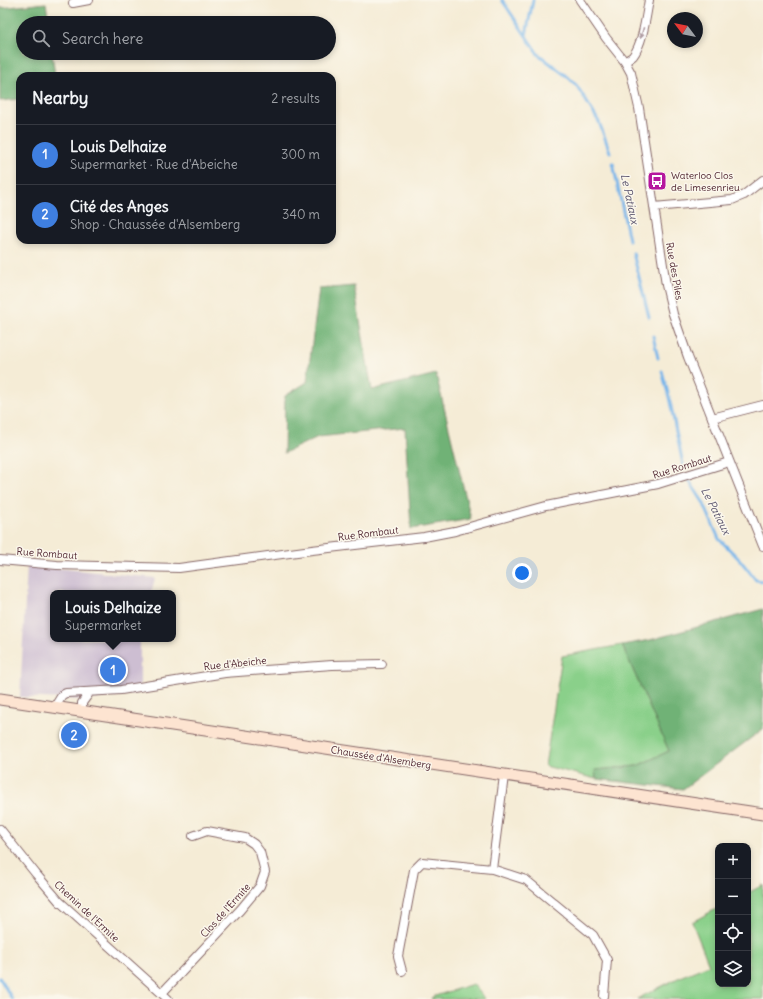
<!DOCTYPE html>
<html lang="en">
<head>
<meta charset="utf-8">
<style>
	:root { --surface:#171b24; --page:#20242c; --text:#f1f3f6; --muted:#9ea1a6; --line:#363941; --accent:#7c3aed }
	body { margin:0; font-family:Delius,sans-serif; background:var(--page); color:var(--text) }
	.controls { position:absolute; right:12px; bottom:12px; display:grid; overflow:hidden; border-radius:8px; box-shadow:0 2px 6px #0003 }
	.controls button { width:36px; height:36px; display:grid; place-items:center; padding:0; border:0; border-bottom:1px solid var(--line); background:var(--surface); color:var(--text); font:20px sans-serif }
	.compass { position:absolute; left:667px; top:12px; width:36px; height:36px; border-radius:50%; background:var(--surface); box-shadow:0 2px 6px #0003; rotate:302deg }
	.you { position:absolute; left:522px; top:573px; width:14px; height:14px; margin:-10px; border:3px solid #fff; border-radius:50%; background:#1a73e8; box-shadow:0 0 0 6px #1a73e833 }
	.badge { display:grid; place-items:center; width:26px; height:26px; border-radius:50%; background:var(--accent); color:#fff; font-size:13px; font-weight:700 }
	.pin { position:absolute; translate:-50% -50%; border:2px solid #fff; box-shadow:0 1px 4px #0006 }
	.popup { position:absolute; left:50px; top:590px; width:126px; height:52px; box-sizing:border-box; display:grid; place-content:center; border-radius:8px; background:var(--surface); filter:drop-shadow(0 1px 3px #0005); font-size:13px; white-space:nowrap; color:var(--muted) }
	.popup b { font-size:15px; color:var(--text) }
	.popup::after { content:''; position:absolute; left:50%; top:100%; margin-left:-8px; border:8px solid transparent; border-top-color:var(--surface) }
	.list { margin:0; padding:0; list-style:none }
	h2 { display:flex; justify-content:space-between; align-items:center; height:52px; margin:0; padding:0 16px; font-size:17px }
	h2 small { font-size:13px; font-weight:400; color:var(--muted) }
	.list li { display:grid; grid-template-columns:26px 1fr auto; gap:12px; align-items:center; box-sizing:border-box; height:60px; padding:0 16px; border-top:1px solid var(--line) }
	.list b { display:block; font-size:15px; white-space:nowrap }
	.list p { margin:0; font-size:13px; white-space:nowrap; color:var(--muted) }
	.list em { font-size:13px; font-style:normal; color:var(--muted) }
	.icon { flex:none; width:22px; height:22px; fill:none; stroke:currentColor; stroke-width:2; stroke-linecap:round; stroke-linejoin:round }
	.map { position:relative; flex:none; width:763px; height:999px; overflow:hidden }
	.search { position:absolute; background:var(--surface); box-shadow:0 2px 6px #0003; left:16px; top:16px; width:320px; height:44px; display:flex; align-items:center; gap:10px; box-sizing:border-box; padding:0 14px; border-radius:22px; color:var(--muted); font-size:15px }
	.panel { position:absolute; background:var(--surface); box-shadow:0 2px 6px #0003; left:16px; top:72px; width:320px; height:172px; border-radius:12px }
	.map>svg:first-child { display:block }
</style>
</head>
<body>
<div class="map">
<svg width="763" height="999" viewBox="0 0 763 999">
	<rect width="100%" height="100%" fill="#fbf7ec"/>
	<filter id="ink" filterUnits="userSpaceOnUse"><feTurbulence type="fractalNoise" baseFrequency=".025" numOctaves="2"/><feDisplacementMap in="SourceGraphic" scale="8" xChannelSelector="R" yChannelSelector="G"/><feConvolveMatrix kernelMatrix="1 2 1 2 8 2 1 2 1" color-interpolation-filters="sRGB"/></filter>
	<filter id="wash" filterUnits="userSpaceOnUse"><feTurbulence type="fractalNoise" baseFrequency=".012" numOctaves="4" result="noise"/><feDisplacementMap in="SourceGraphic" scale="16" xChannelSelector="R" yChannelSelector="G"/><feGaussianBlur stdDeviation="0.9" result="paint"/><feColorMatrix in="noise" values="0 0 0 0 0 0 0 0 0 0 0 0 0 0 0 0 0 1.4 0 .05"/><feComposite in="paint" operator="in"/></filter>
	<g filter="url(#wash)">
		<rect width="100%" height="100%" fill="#f5ecd6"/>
		<!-- industrial -->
		<path fill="#cdbed2" d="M 27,565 L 155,578 L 151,593 L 53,593 L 53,639 L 140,639 L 140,693 L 87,700 L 20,697 Z"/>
		<!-- green -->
		<path fill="#8ad08a" stroke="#6a785a" d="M 622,645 L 669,751 L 637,766 L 596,770 L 596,779 L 545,766 L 562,656 Z
			M 763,885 L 763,999 L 637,999 L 682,976 L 709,965 L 692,922 L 718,908 L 718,984 L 748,984 L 748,893 Z
			M 473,984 L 485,999 L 431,999 L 432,997 Z"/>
		<!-- forest -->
		<path fill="#6fb276" stroke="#5c6850" d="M 46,3 L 49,23 L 23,23 L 23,53 L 52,53 L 55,76 L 20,76 L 20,99 L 0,101 L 0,8 Z
			M 354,286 L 372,390 L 436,374 L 471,519 L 411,529 L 405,428 L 318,437 L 284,453 L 285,396 L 307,382 L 319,289 Z
			M 763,609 L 763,729 L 683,789 L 596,779 L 595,770 L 637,766 L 669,751 L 622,645 L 650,640 Z"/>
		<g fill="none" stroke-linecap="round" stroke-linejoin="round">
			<!-- stream -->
			<path stroke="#77b5ea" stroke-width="3" d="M 502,0 L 538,54 L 569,78 L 577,86 L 599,122 L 610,152
				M 526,35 L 533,0
				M 613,163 L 629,240
				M 633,253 L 649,317
				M 653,336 L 658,358
				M 662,371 L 669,397 L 684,469
				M 688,479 L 703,502 L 719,539 L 740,560 L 756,580 L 763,581
				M 0,978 L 12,999"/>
		</g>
	</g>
	<g filter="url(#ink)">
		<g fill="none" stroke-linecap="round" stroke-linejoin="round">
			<!-- minor casing -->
			<g stroke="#866767" stroke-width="10">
				<path id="minor" d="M 580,0 L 606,38 L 625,62 L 631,73 L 639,108 L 666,285 L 673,314 L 688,357 L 763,546
					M 73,3 L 89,0
					M 625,62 C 627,60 631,58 633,56 C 643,43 646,16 649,0
					M 654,207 L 732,200 L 744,195 L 763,180
					M 712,418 L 763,405
					M 0,560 L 57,565 L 179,568 L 312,550 L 424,537 L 455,531 L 546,506 L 658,484 L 729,462
					M 54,708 L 62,695 L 66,693 L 121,690 L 225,673 L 332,665 L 382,664
					M 82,712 L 82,703 L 90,692
					M 0,829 L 36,874 L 59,901 L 168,999
					M 492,869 L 504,776
					M 402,971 L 398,956 L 414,870 L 422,862 L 492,869 L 526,880 L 593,935 L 607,960 L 604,996
					M 162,993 L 240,910 L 260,886 L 265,872 L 260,852 L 254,844 L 245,838 L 207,831 L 193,836"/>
			</g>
			<!-- secondary casing -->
			<g stroke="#866767" stroke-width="13">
				<path id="secondary" d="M 0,699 L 763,814"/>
			</g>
			<!-- minor -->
			<use href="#minor" stroke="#fff" stroke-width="8"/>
			<!-- secondary -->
			<use href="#secondary" stroke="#fde4d1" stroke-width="11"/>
		</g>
		<!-- one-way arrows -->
		<defs><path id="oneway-solid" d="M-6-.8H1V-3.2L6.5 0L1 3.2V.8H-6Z"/></defs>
		<use fill="#ae9aa0" href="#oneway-solid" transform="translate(642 33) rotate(106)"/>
	</g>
	<!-- icons -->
	<defs>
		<g id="bus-square" transform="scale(1)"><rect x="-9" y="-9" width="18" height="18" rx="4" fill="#b5179e" stroke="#fbf7ec"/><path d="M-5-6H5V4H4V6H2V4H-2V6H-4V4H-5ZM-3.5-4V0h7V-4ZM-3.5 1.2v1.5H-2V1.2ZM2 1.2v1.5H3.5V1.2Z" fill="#fff"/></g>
	</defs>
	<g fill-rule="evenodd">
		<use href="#bus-square" x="657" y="181"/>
	</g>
	<g text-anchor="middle" stroke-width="3" stroke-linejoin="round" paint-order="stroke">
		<!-- poi labels -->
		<g font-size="10" fill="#4a1f2b" stroke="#fbf7ec" text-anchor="start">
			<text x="671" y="179">Waterloo Clos<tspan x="671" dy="12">de Limesenrieu</tspan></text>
		</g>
		<!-- street labels -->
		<g font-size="10" fill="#4a1f2b" stroke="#fbf7ec">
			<text transform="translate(675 271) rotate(80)" y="4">Rue des Piles</text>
			<text transform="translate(682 466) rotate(-17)" y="4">Rue Rombaut</text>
			<text transform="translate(368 533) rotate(-7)" y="4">Rue Rombaut</text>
			<text transform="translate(47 553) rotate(4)" y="4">Rue Rombaut</text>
			<text transform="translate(235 663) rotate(-6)" y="4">Rue d'Abeiche</text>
			<text transform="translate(381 757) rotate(9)" y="4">Chaussée d'Alsemberg</text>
			<text transform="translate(225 910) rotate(-48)" y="4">Clos de l'Ermite</text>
			<text transform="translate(87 911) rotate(43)" y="4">Chemin de l'Ermite</text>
		</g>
		<!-- water labels -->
		<g font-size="11" font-style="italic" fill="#5a546e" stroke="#fbf7ec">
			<text transform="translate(630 199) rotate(78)" y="4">Le Patiaux</text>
			<text transform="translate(716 511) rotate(63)" y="4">Le Patiaux</text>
		</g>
	</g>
</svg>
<div class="controls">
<button>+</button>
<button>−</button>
<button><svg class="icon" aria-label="locate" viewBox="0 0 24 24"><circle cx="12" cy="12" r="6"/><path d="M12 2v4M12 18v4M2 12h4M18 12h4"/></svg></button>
<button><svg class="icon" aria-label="layers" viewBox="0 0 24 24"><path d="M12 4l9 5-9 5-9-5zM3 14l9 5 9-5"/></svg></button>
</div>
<svg class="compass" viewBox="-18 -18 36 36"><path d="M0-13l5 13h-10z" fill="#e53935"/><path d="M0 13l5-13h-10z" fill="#9ea1a6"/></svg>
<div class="you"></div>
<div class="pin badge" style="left:113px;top:670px;background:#3f7fe0">1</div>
<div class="popup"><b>Louis Delhaize</b>Supermarket</div>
<div class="pin badge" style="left:74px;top:735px;background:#3f7fe0">2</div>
<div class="search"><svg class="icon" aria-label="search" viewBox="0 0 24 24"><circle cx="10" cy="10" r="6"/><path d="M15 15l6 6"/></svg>Search here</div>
<section class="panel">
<h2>Nearby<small>2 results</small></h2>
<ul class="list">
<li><span class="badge" style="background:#3f7fe0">1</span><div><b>Louis Delhaize</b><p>Supermarket · Rue d'Abeiche</p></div><em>300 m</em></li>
<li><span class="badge" style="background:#3f7fe0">2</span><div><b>Cité des Anges</b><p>Shop · Chaussée d'Alsemberg</p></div><em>340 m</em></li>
</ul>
</section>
</div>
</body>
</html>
